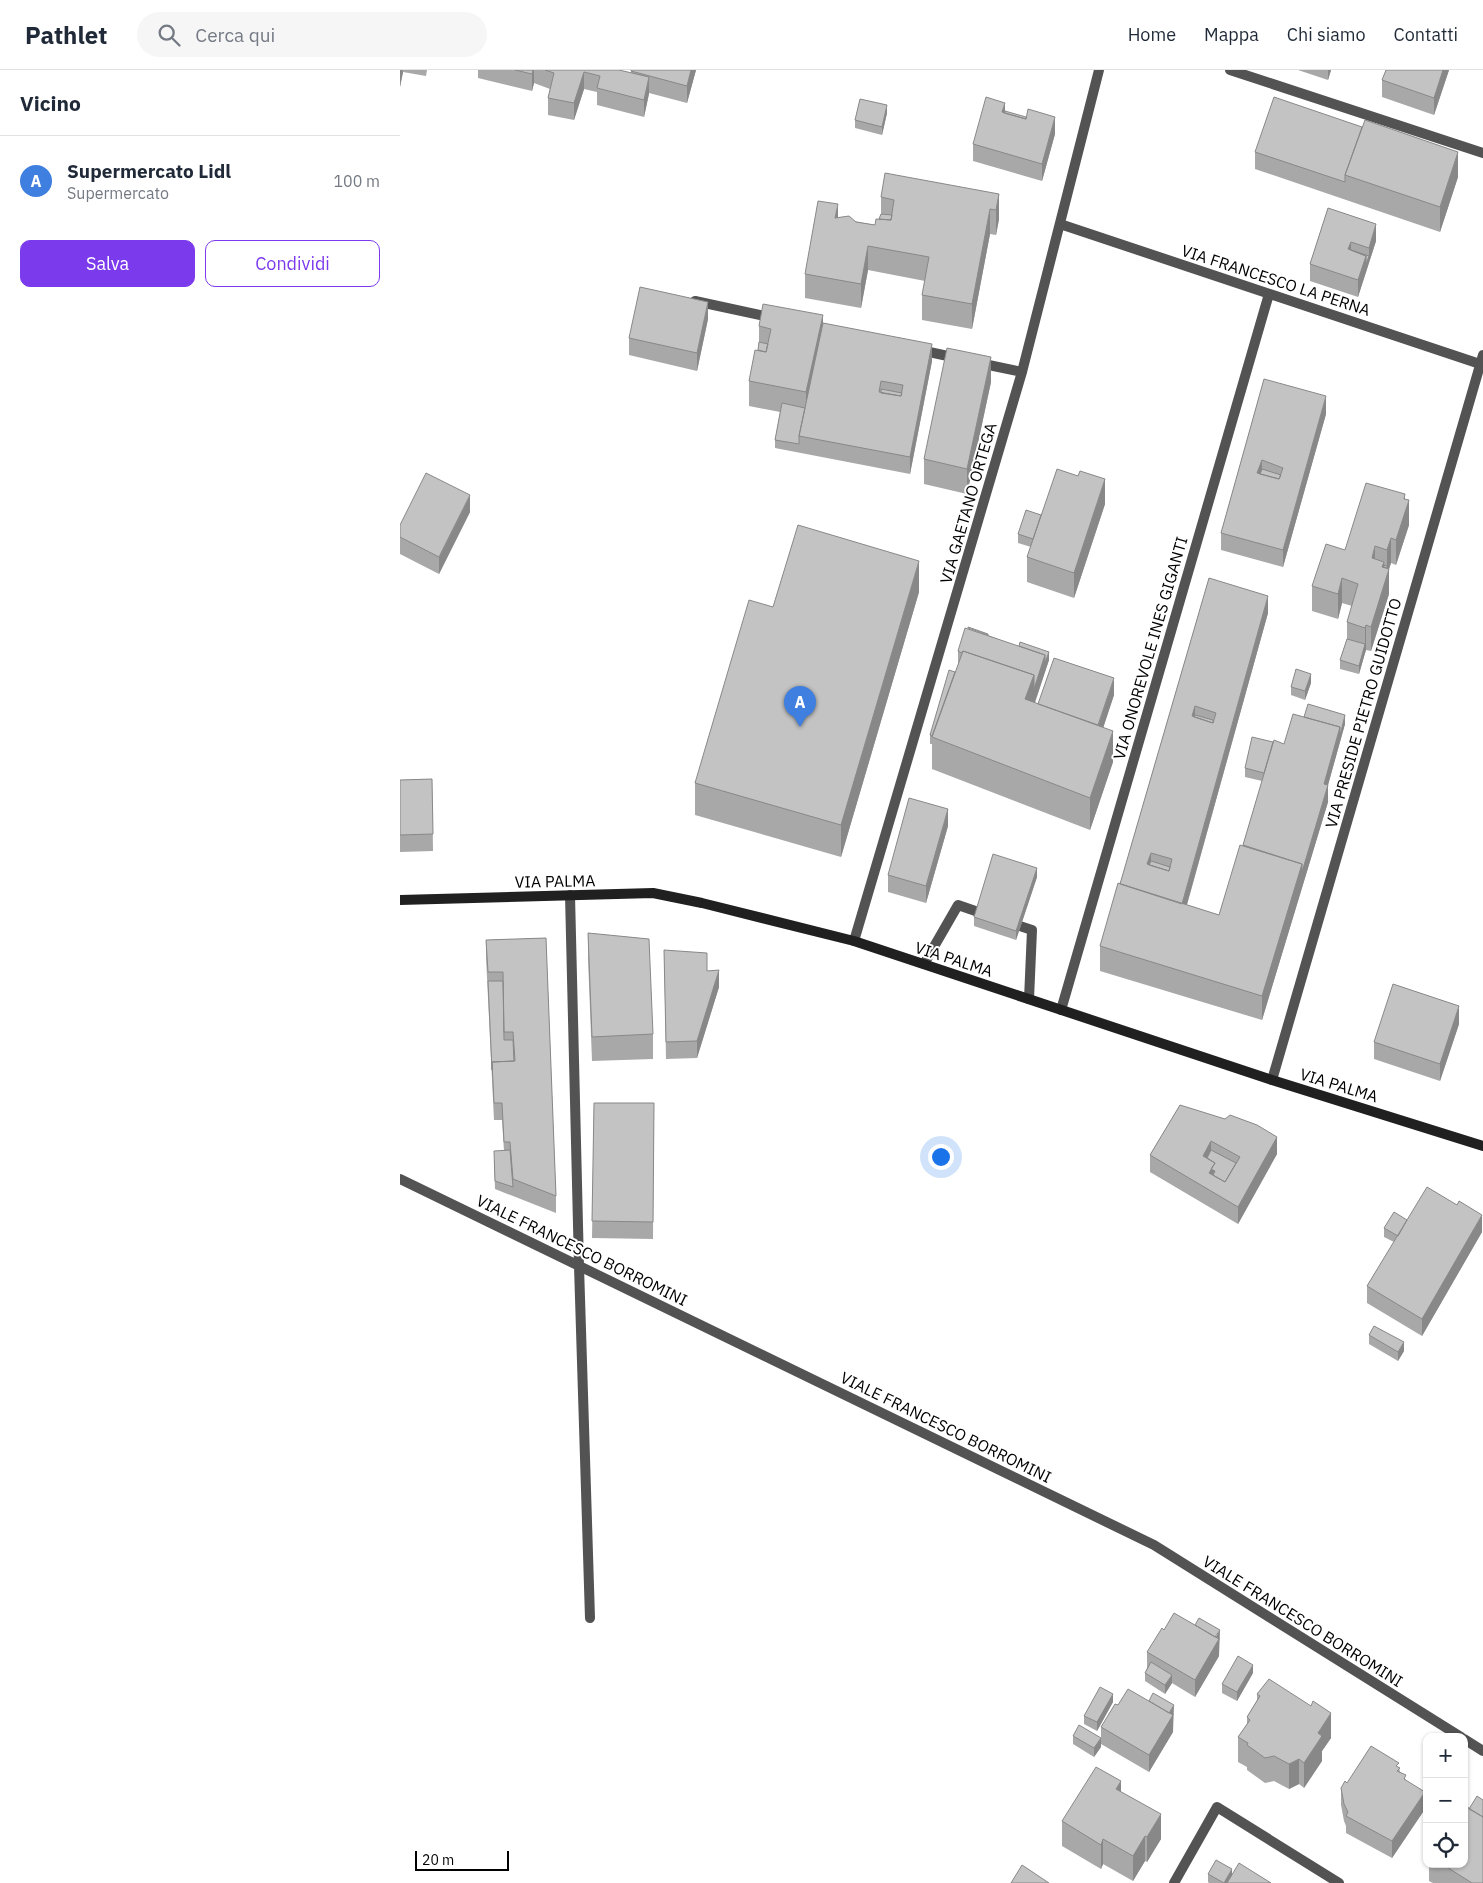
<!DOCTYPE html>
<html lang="it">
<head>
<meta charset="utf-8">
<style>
	:root { --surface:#fff; --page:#f6f6f7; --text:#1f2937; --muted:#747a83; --line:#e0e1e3; --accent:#7c3aed }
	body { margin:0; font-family:"IBM Plex Sans",sans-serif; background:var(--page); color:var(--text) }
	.controls { position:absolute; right:15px; bottom:15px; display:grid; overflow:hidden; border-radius:10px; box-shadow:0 1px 4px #0004 }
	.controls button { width:45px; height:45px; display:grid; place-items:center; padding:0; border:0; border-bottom:1px solid var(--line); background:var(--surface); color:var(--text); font:25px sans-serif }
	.scale { position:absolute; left:15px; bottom:12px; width:94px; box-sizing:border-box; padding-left:5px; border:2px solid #000; border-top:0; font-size:14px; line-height:18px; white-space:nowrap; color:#000; -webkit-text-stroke:4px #fff; paint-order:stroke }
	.you { position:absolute; left:540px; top:1086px; width:18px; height:18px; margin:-12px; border:4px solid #fff; border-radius:50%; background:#1a73e8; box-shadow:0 0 0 8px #1a73e833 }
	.badge { display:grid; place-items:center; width:32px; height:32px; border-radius:50%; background:var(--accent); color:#fff; font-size:16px; font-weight:700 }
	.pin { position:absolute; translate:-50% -41px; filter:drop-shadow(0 1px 2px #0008) }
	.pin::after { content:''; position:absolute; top:26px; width:18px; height:15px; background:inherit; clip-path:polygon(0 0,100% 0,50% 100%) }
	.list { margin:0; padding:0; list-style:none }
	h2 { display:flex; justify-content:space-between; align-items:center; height:65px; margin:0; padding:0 20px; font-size:21px }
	h2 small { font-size:16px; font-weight:400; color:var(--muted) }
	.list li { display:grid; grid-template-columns:32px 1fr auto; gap:15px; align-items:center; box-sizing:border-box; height:90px; padding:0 20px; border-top:1px solid var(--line) }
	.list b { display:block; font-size:19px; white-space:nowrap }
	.list p { margin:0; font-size:16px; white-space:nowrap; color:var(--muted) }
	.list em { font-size:16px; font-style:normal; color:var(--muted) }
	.actions { display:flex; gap:10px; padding:15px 20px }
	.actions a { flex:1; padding:11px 0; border:1px solid var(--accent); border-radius:10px; text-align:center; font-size:18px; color:var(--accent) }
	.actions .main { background:var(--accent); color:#fff }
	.icon { flex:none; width:28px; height:28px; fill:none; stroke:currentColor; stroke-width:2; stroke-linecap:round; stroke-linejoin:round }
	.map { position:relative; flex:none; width:1083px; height:1813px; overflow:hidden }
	header { display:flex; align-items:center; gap:30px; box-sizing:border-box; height:70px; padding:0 25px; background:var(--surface); border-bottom:1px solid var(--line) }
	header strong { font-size:24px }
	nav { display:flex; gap:28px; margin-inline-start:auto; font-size:18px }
	.search { width:350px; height:45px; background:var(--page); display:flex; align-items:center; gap:12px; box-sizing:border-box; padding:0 18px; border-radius:28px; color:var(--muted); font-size:19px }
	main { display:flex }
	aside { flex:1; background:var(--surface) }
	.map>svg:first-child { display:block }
</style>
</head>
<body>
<header>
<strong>Pathlet</strong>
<div class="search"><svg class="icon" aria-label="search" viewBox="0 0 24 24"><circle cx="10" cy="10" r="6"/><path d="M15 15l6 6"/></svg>Cerca qui</div>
<nav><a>Home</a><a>Mappa</a><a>Chi siamo</a><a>Contatti</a></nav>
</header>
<main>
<aside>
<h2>Vicino<small></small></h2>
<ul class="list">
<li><span class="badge" style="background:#3f7fe0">A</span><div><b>Supermercato Lidl</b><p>Supermercato</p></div><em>100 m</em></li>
</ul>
<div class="actions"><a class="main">Salva</a><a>Condividi</a></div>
</aside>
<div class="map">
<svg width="1083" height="1813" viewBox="0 0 1083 1813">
	<rect width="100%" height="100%" fill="#fff"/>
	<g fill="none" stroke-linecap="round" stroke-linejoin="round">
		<!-- service -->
		<path stroke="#535353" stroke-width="10" d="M 608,852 L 632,860 L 629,929
			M 524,894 L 558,835 L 587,845"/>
		<!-- minor -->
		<path stroke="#535353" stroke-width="10" d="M 830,0 L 1083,83
			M 660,154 L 1083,295
			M 295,231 L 374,248
			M 520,280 L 557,288
			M 579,293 L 622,302
			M 170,825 L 179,1196 L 190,1548
			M 454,871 L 622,302 L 699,0
			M 661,940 L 869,224
			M 872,1010 L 1083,285
			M 0,1109 L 754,1475 L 1061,1667
			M 1064,1669 L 1083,1681
			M 774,1813 L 817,1737 L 939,1813"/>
		<!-- secondary -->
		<path stroke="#202020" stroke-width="10" d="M 0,830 L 253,823 L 302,833 L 454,871 L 872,1010 L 1083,1076"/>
	</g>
	<!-- wall -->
	<path fill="#a8a8a8" d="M 0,0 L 27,0 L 26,6 L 3,2 L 0,17 Z
		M 78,0 L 219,0 L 231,3 L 231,0 L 296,0 L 287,33 L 249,23 L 244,47 L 197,35 L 197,22 L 184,19 L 174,50 L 148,45 L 148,28 L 150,19 L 134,13 L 132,21 L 78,8 Z
		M 898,0 L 931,0 L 928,10 Z
		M 986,0 L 1049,0 L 1034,45 L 982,27 L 982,10 Z
		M 605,41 L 655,64 L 642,111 L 573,91 L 573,74 Z
		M 487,43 L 482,65 L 455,58 L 455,50 Z
		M 855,82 L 1058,107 L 1040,162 L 855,99 Z
		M 599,124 L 599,149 L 596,165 L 590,164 L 572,259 L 522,250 L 522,225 L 525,211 L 468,200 L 461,238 L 405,228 L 405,204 L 438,148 L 475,155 L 479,149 L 481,144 L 481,127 Z
		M 928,138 L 976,171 L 958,227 L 910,211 L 910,194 Z
		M 308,249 L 297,301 L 229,285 L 229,268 Z
		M 423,253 L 532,291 L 510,404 L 375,378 L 375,370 L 380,342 L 349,336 L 349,311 L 358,280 L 359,272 L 359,256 Z
		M 864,309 L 926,344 L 883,497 L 821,480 L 821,463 Z
		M 591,312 L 567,424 L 524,414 L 524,389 Z
		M 1005,429 L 1009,455 L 996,495 L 991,493 L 989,499 L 989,524 L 971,581 L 966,580 L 959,604 L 940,599 L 940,590 L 947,569 L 947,552 L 952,536 L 942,533 L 938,549 L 912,541 L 912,516 L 945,480 Z
		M 705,434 L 674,528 L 627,512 L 627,487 L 631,477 L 618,473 L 618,464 L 641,445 Z
		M 70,442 L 39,504 L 0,484 L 0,455 Z
		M 809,508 L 868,543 L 787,835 L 819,845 L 843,775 L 862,711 L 845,707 L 845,698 L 873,672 L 884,674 L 904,647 L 945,654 L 928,715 L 928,732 L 862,950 L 700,901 L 700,876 L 720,814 Z
		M 519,522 L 441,787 L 295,745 L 295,713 L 373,537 Z
		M 588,565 L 649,590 L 635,633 L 638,634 L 714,625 L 703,657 L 713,692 L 690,760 L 532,699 L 532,674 L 530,674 L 530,665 L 558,595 L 558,581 Z
		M 911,613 L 905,630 L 891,625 L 891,617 Z
		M 32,709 L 33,781 L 0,782 L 0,710 Z
		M 548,756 L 526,833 L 488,822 L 488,805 Z
		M 637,807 L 616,870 L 574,856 L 574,847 Z
		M 188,863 L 253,964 L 253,989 L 192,991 L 188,888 Z
		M 146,868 L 156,1126 L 156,1143 L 95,1119 L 94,1090 L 104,1081 L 102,1050 L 94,1050 L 86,887 L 86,870 Z
		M 264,880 L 307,901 L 319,917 L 297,988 L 266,989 Z
		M 1059,954 L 1040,1011 L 974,989 L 974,972 Z
		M 194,1033 L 254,1033 L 253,1169 L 192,1168 Z
		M 780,1035 L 877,1084 L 838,1154 L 750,1102 L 750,1085 Z
		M 1007,1150 L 1082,1162 L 1022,1266 L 967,1233 L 967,1216 L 994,1172 L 984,1167 L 984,1158 Z
		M 969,1265 L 1004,1281 L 998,1291 L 969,1274 Z
		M 795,1555 L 820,1568 L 819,1570 L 819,1586 L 795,1627 L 772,1613 L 765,1624 L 745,1611 L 745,1603 L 747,1598 L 747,1582 Z
		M 853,1603 L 837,1631 L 822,1623 L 822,1614 Z
		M 857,1624 L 931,1668 L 922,1681 L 922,1691 L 904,1718 L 899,1714 L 889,1719 L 874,1711 L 865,1713 L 847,1700 L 847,1697 L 838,1692 L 838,1667 L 847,1654 L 847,1647 L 857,1630 Z
		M 749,1631 L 774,1644 L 773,1645 L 773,1662 L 749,1702 L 701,1674 L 701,1657 L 718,1635 Z
		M 713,1632 L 697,1661 L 684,1654 L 684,1646 Z
		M 673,1666 L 701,1677 L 694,1687 L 673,1674 Z
		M 999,1697 L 1000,1702 L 1006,1710 L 1025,1739 L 992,1788 L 946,1763 L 946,1756 L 944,1751 L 941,1735 L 941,1718 L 947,1713 Z
		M 721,1722 L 761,1769 L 747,1792 L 745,1791 L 733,1811 L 703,1794 L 701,1799 L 662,1776 L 662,1751 Z
		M 1029,1794 L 1064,1794 L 1083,1813 L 1033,1813 L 1029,1811 Z
		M 808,1804 L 832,1804 L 871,1813 L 809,1813 L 808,1812 Z"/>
	<!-- shaded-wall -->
	<path fill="#888" d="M 0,0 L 2,0 L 3,2 L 0,17 Z
		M 133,0 L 134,0 L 134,13 L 132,21 L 132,4 Z
		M 291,0 L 296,0 L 287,33 L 287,16 Z
		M 928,0 L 931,0 L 928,10 Z
		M 1043,0 L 1049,0 L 1034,45 L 1034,28 Z
		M 184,2 L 184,19 L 174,50 L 174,33 Z
		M 249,7 L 249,24 L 244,47 L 244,30 Z
		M 605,33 L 605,50 L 602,42 Z
		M 487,35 L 487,43 L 482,65 L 482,57 Z
		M 655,47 L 655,64 L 642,111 L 642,94 Z
		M 1058,82 L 1058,107 L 1040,162 L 1040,137 Z
		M 599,124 L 599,149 L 596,165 L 596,140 Z
		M 438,134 L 438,159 L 435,148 Z
		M 590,139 L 590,164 L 572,259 L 572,234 Z
		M 976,154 L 976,171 L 958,227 L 958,210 L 966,186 L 969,186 L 969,178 Z
		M 951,172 L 951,189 L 948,179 Z
		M 468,176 L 468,200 L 461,238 L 461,214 Z
		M 308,232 L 308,249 L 297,301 L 297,283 Z
		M 423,245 L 423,270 L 406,338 L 406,322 Z
		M 532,274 L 532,291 L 510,404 L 510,387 Z
		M 591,287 L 591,312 L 567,424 L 567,399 Z
		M 926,326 L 926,344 L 883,497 L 883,480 Z
		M 862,390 L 862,407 L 857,403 Z
		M 705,409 L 705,434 L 674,528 L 674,503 Z
		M 1005,424 L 1005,442 L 1009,430 L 1009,455 L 996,495 L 996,470 L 1004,429 Z
		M 70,425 L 70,442 L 39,504 L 39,487 Z
		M 991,468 L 991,493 L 989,499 L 989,524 L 971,581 L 971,557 L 982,497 L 984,492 L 984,508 L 987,496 L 987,480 Z
		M 975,476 L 975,501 L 972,488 Z
		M 519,491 L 519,522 L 441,787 L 441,755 Z
		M 942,508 L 942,533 L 938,549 L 938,524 Z
		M 868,526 L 868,543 L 780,859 L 780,842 Z
		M 966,555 L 966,580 L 965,583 L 965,558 Z
		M 965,574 L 965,583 L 959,604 L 959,596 Z
		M 649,582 L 649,590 L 625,661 L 625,629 L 634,605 L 645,585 Z
		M 911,604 L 911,613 L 905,630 L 905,621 Z
		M 714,608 L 714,625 L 694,686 L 694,669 Z
		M 795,636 L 795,653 L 792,646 Z
		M 945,645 L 945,654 L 928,715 L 928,732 L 862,950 L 862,926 L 924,714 L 940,657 Z
		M 713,661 L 713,692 L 690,760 L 690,728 Z
		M 548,739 L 548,756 L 526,833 L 526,816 Z
		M 751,783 L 751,800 L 747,794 Z
		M 637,798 L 637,807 L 616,870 L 616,861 Z
		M 319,900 L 319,917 L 297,988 L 297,971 Z
		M 1059,936 L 1059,954 L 1040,1011 L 1040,994 Z
		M 877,1067 L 877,1084 L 838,1154 L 838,1137 Z
		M 811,1071 L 811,1088 L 803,1095 L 803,1086 Z
		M 815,1093 L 815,1110 L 809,1103 Z
		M 1082,1145 L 1082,1162 L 1022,1266 L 1022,1249 Z
		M 1004,1272 L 1004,1281 L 998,1291 L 998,1282 Z
		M 820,1560 L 819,1586 L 795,1627 L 795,1610 L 812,1574 Z
		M 853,1595 L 853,1603 L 837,1631 L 837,1622 Z
		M 772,1605 L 772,1613 L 765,1624 L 765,1615 Z
		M 713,1624 L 713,1632 L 697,1661 L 697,1652 Z
		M 774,1635 L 773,1662 L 749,1702 L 749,1685 L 766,1649 Z
		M 931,1643 L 931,1668 L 922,1681 L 922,1691 L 904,1718 L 904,1693 L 918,1663 Z
		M 701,1668 L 701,1677 L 694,1687 L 694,1678 Z
		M 899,1689 L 899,1714 L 889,1719 L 889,1694 Z
		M 721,1711 L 721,1736 L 716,1719 Z
		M 1025,1722 L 1025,1739 L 992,1788 L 992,1771 Z
		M 761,1744 L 761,1769 L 747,1792 L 747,1767 Z
		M 745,1766 L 745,1791 L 733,1811 L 733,1786 Z
		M 703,1769 L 703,1794 L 701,1799 L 701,1775 Z
		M 832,1799 L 832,1808 L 829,1813 L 824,1813 Z"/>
	<!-- building -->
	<path fill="#c3c3c3" stroke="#888" fill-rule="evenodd" d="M 115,0 L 133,0 L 132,4 Z
		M 145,0 L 219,0 L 249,7 L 244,30 L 197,18 L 200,6 L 184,2 L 174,33 L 148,28 L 154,3 Z
		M 231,0 L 291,0 L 287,16 L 231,1 Z
		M 986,0 L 1043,0 L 1034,28 L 982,10 Z
		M 586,27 L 605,33 L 602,42 L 626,49 L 628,39 L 655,47 L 642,94 L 573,74 Z
		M 874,27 L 962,57 L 945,105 L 945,112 L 855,82 Z
		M 460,29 L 487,35 L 482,57 L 455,50 Z
		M 605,41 L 626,47 L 626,49 L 604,43 Z
		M 965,50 L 1058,82 L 1040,137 L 945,105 Z
		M 485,103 L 599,124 L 596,140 L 590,139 L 572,234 L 522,225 L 529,187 L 468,176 L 461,214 L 405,204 L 418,131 L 438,134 L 435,148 L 449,146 L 456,152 L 475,155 L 476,149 L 491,150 L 494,130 L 481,127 Z
		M 928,138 L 976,154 L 969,178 L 951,172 L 948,179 L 966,186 L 958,210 L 910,194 Z
		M 481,144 L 492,145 L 491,150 L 479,149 Z
		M 951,180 L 969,186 L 966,194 L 966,186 Z
		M 240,217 L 308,232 L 297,283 L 229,268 Z
		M 363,234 L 423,245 L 406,322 L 349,311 L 355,280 L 366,282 L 371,259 L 359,256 Z
		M 423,253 L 532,274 L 510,387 L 399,366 ZM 481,311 L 503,315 L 501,326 L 479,322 Z
		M 359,272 L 368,274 L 366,282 L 358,280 Z
		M 547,278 L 591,287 L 567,399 L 524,389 Z
		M 864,309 L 926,326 L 883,480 L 821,463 ZM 862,390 L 883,398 L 879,409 L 857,403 Z
		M 481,319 L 502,323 L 501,326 L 481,323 Z
		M 382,333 L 405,338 L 399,366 L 399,374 L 375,370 Z
		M 657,399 L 678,406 L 680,401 L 705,409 L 674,503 L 627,487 Z
		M 862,399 L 881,405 L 879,409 L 860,404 Z
		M 26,403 L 70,425 L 39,487 L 0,467 L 0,455 Z
		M 966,413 L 1005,424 L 1004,429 L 1009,430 L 996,470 L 991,468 L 987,480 L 975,476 L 972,488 L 984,492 L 982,497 L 989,499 L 971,557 L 966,555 L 965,558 L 947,552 L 958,514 L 942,508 L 938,524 L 912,516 L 926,474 L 945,480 Z
		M 626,440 L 641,445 L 633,469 L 618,464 Z
		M 398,455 L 519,491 L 441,755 L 295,713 L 349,530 L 373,537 Z
		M 984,495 L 987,496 L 987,498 L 984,497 Z
		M 809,508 L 868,526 L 782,834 L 720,814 ZM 795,636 L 816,643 L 813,653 L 792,646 ZM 751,783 L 772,789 L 769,801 L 747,794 Z
		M 568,557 L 588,564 L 588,565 L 568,558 Z
		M 565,558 L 645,585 L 634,619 L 634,605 L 563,581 L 562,583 L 558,581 Z
		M 947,569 L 965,574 L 959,596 L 940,590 Z
		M 620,572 L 649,582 L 645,593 L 645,585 L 619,576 Z
		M 563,581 L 634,605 L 625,629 L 713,661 L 690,728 L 532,667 Z
		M 654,588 L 714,608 L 698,655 L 638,634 Z
		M 896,599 L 911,604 L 905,621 L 891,617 Z
		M 549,600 L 555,602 L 532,666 L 530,665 Z
		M 908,634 L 945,645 L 940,666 L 940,657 L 904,647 Z
		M 893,644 L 940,657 L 924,714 L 928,715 L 902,802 L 902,794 L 843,775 L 874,670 L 884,674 Z
		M 795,645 L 813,650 L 813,653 L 794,647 Z
		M 852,667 L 873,672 L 864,703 L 845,698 Z
		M 32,709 L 33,764 L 0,765 L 0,710 Z
		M 509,728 L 548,739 L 526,816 L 488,805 Z
		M 840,775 L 902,794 L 862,926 L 700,876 L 718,813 L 819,845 Z
		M 593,784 L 637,798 L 616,861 L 574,847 Z
		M 751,791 L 770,797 L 769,801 L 749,795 Z
		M 188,863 L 249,869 L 253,964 L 192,967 Z
		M 146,868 L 156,1126 L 113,1109 L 110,1072 L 104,1072 L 102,1033 L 94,1033 L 92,992 L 115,991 L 113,962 L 104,962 L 103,902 L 88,902 L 86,870 Z
		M 264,880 L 307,883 L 307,901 L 319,900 L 297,971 L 266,972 Z
		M 88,911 L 103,911 L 104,970 L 113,970 L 114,991 L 92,992 L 92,1000 Z
		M 993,914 L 1059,936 L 1040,994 L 974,972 Z
		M 194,1033 L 254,1033 L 253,1152 L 192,1151 Z
		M 780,1035 L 825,1049 L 830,1045 L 857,1055 L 877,1067 L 838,1137 L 750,1085 ZM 811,1071 L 840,1087 L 825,1112 L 809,1103 L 815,1093 L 803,1086 Z
		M 110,1080 L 113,1117 L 95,1111 L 94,1081 Z
		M 811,1080 L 836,1093 L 825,1112 L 813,1105 L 815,1101 L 811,1099 L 815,1093 L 807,1088 Z
		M 1027,1117 L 1057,1135 L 1059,1131 L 1082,1145 L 1022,1249 L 967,1216 Z
		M 994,1142 L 1007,1150 L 998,1166 L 984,1158 Z
		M 974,1256 L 1004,1272 L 998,1282 L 969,1265 Z
		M 774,1543 L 819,1569 L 795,1610 L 747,1582 L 762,1558 L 764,1560 Z
		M 799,1548 L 820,1560 L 815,1567 L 795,1555 Z
		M 838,1586 L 853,1595 L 837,1622 L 822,1614 Z
		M 751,1592 L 772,1605 L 765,1615 L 745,1603 Z
		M 869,1609 L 911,1636 L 913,1631 L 931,1643 L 918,1663 L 922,1666 L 904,1693 L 899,1689 L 889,1694 L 874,1686 L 865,1688 L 847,1675 L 848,1673 L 838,1667 L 850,1650 L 847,1647 L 860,1626 L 857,1624 Z
		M 700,1617 L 713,1624 L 697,1652 L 684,1646 Z
		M 728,1619 L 773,1645 L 749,1685 L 701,1657 L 715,1634 L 718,1635 Z
		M 753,1623 L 774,1635 L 769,1643 L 749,1631 Z
		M 679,1655 L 701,1668 L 694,1678 L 673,1666 Z
		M 971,1676 L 999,1693 L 996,1696 L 1000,1698 L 997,1701 L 1006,1705 L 1004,1709 L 1025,1722 L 992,1771 L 946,1746 L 948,1742 L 944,1734 L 941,1718 L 945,1711 L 947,1713 Z
		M 696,1697 L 721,1711 L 716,1719 L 761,1744 L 747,1767 L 745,1766 L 733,1786 L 703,1769 L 701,1775 L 662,1751 Z
		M 1077,1726 L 1083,1730 L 1083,1747 L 1069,1739 Z
		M 1064,1735 L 1083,1747 L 1083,1813 L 1072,1813 L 1042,1794 L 1064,1794 Z
		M 816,1790 L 832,1799 L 824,1813 L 808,1804 Z
		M 839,1793 L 871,1813 L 827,1813 Z
		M 622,1795 L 649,1813 L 611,1813 Z"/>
	<g text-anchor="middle" stroke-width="4" stroke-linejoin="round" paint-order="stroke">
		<!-- street labels -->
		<g font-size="16" fill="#000" stroke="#fff">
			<text transform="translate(876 210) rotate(18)" y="6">VIA FRANCESCO LA PERNA</text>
			<text transform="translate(568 433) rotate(-74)" y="6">VIA GAETANO ORTEGA</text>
			<text transform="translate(750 578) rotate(-74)" y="6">VIA ONOREVOLE INES GIGANTI</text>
			<text transform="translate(963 643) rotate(-74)" y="6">VIA PRESIDE PIETRO GUIDOTTO</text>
			<text transform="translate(155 811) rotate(-1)" y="6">VIA PALMA</text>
			<text transform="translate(554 889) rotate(18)" y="6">VIA PALMA</text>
			<text transform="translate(939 1015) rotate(17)" y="6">VIA PALMA</text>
			<text transform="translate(182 1180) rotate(26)" y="6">VIALE FRANCESCO BORROMINI</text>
			<text transform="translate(546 1357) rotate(26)" y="6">VIALE FRANCESCO BORROMINI</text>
			<text transform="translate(903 1551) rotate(32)" y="6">VIALE FRANCESCO BORROMINI</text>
		</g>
	</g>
</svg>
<div class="controls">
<button>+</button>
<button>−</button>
<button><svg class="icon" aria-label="locate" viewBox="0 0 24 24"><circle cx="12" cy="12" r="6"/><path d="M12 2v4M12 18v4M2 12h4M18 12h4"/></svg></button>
</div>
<div class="scale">20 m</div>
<div class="you"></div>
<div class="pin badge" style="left:400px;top:657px;background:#3f7fe0">A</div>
</div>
</main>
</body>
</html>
